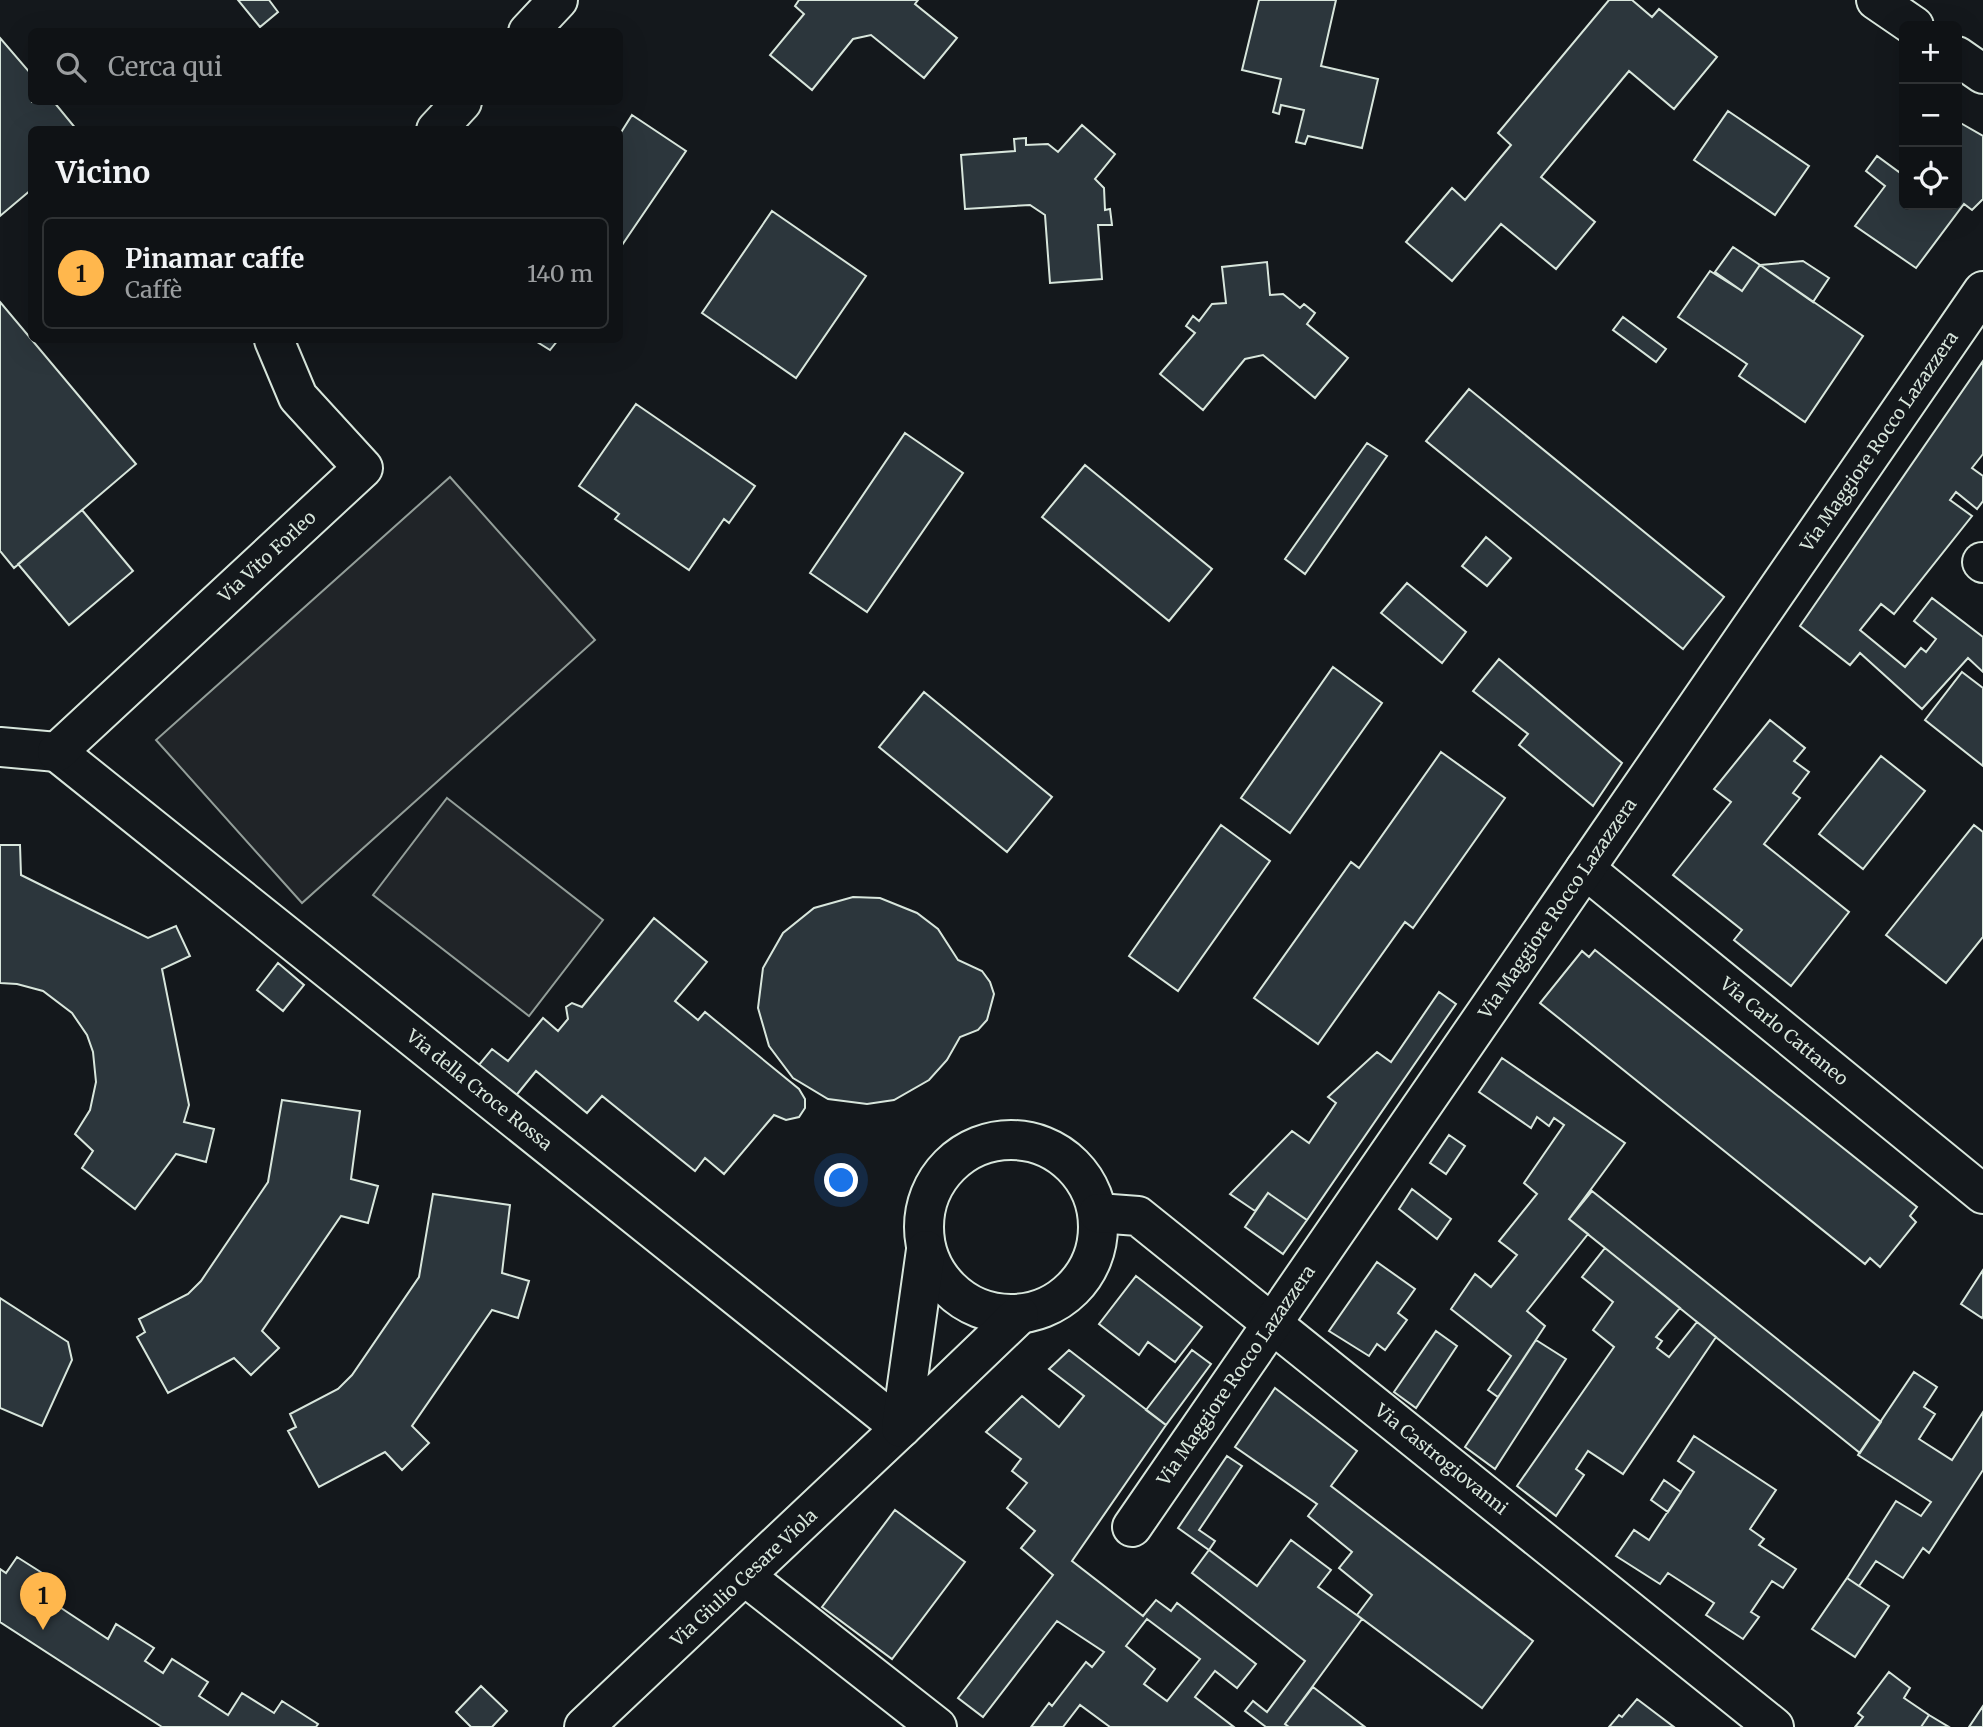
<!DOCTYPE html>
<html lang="it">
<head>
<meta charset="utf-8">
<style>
	:root { --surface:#0f1215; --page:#1d2022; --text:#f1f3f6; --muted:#9b9ea0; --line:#2f3234; --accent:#ffb74d }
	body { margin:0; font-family:Merriweather,serif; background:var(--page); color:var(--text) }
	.controls { position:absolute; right:21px; top:21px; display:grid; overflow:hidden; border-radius:10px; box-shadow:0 7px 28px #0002 }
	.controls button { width:63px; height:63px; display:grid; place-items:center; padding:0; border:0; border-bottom:2px solid var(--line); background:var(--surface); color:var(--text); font:35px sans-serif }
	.you { position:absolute; left:842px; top:1181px; width:24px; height:24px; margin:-18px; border:5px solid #fff; border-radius:50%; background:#1a73e8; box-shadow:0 0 0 10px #1a73e833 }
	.badge { display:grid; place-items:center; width:46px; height:46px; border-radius:50%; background:var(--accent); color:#111; font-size:23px; font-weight:700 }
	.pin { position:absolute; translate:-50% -58px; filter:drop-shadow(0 2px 4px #0008) }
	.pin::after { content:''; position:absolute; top:37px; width:24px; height:21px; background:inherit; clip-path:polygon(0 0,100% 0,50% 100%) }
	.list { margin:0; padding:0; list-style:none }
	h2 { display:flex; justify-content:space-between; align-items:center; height:91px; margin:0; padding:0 28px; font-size:30px }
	h2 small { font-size:23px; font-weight:400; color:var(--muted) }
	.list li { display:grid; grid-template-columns:46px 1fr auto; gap:21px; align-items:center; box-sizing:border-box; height:112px; margin:0 14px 14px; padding:0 14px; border:2px solid var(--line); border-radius:10px }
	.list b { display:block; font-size:26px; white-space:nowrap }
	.list p { margin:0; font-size:23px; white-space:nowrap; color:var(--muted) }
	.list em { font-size:23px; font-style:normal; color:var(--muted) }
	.icon { flex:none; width:38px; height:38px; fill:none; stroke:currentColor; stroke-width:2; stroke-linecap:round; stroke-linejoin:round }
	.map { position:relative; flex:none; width:1983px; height:1727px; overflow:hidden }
	.search { position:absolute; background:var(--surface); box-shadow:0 7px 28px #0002; left:28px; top:28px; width:595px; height:77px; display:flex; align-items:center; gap:18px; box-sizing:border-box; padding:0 24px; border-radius:10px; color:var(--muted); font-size:26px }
	.panel { position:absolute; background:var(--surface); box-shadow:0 7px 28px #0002; left:28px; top:126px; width:595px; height:217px; border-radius:10px }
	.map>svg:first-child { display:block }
</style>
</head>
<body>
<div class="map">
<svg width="1983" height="1727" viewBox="0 0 1983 1727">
	<rect width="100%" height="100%" fill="#14181c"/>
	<!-- green -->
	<path fill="#202428" stroke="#939e99" stroke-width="2" d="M 450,477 L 595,640 L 302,903 L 156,740 Z
		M 447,798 L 603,920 L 529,1016 L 373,895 Z"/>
	<!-- building -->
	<path fill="#2c363c" stroke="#d8e6dc" stroke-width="2" fill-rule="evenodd" d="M 238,0 L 269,0 L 278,12 L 260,27 Z
		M 799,0 L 918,0 L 915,4 L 957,38 L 924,78 L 871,35 L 853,39 L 812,90 L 770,55 L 804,14 L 795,6 Z
		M 1259,0 L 1336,0 L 1321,66 L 1378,79 L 1362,148 L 1308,136 L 1305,144 L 1296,142 L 1304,110 L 1281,105 L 1279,114 L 1273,112 L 1281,79 L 1242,70 Z
		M 1609,0 L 1632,0 L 1652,17 L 1659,9 L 1717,57 L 1674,109 L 1629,71 L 1541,177 L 1595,222 L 1556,269 L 1501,224 L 1452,281 L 1406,242 L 1452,188 L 1465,200 L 1511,145 L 1498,133 Z
		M 0,38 L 32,75 L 32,102 L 54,102 L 77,130 L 32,130 L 32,189 L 0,216 Z
		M 1728,111 L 1809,166 L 1775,215 L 1694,160 Z
		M 632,115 L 686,151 L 620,248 L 620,134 Z
		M 1957,121 L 1983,136 L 1983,199 L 1972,210 L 1964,204 L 1916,268 L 1855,226 L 1885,186 L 1866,171 L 1877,156 L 1899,172 L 1904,165 L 1904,205 L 1957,205 Z
		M 1082,125 L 1115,154 L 1095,179 L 1104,188 L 1105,210 L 1110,209 L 1112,225 L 1098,225 L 1102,279 L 1050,283 L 1045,215 L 1030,205 L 965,209 L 961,155 L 1015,151 L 1014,139 L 1026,138 L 1026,145 L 1048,144 L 1058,152 Z
		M 772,211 L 866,276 L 796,378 L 702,313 Z
		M 1733,247 L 1760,265 L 1742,291 L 1715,272 Z
		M 1803,261 L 1829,278 L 1813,302 L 1760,265 Z
		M 1267,262 L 1270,295 L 1283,294 L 1300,308 L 1304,304 L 1315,313 L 1307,324 L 1348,358 L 1315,398 L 1263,355 L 1245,359 L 1203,410 L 1160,374 L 1195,333 L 1186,326 L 1193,316 L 1199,321 L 1212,304 L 1226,303 L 1222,267 Z
		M 1760,265 L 1863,336 L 1805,422 L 1739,376 L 1747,364 L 1678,317 L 1710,271 L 1742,291 Z
		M 0,302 L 136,464 L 14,568 L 0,551 Z
		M 1623,317 L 1666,349 L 1656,362 L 1613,330 Z
		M 534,340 L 558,340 L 550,350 Z
		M 1983,361 L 1983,454 L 1972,468 L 1983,476 L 1983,501 L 1977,509 L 1956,492 L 1950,500 L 1972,516 L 1894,614 L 1881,604 L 1860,630 L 1905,667 L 1921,648 L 1926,652 L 1936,639 L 1914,621 L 1932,598 L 1983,637 L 1983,672 L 1968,658 L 1922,709 L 1860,653 L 1850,665 L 1800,626 Z
		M 1469,389 L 1724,597 L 1683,649 L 1426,441 Z
		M 636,404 L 755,486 L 729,523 L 724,519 L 689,570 L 615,519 L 619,514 L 579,486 Z
		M 905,433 L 963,473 L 867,612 L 810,573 Z
		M 1367,443 L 1387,456 L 1305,574 L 1285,559 Z
		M 1085,465 L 1212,569 L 1169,621 L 1042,517 Z
		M 82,510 L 133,571 L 69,625 L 18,564 Z
		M 1486,537 L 1511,558 L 1487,586 L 1462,566 Z
		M 1407,583 L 1466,632 L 1442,663 L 1381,613 Z
		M 1499,659 L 1622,763 L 1593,806 L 1519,745 L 1528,734 L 1473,691 Z
		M 1333,667 L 1382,703 L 1290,833 L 1241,798 Z
		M 1962,672 L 1983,688 L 1983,766 L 1925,720 Z
		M 924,692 L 1052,797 L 1007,852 L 879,747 Z
		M 1770,720 L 1805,748 L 1794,761 L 1809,772 L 1793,793 L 1800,798 L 1764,844 L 1849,912 L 1791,986 L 1734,940 L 1742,930 L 1673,875 L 1731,802 L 1714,789 Z
		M 1441,752 L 1505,798 L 1413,928 L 1405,922 L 1318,1044 L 1254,998 L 1351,862 L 1359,868 Z
		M 1881,756 L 1925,791 L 1863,869 L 1819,834 Z
		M 1221,825 L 1270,861 L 1178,991 L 1129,956 Z
		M 1974,825 L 1983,832 L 1983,937 L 1946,983 L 1886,935 Z
		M 0,845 L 20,845 L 21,875 L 148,938 L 176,926 L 190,956 L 162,969 L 189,1105 L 184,1122 L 214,1129 L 206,1162 L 176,1154 L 135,1209 L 82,1168 L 93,1151 L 75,1134 L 90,1110 L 96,1082 L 93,1052 L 87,1035 L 72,1013 L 43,991 L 17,984 L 0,983 Z
		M 853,897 L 880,898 L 917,913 L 938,929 L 958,960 L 982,971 L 990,982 L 994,994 L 987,1020 L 978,1030 L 960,1037 L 947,1060 L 929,1080 L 894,1100 L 867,1104 L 828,1099 L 793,1078 L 769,1046 L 758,1008 L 763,968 L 783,933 L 814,908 Z
		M 654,918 L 707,962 L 675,1001 L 698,1020 L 705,1012 L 799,1089 L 805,1099 L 805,1108 L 799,1117 L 786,1120 L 774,1115 L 724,1174 L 705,1158 L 695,1171 L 602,1096 L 587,1113 L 536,1071 L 510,1103 L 473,1072 L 492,1049 L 508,1061 L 543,1018 L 558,1031 L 568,1019 L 566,1007 L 572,1003 L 582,1007 Z
		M 1595,950 L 1917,1207 L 1910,1216 L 1916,1222 L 1880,1267 L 1870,1258 L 1865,1264 L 1540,1003 L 1582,951 L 1589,957 Z
		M 278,963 L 304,985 L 283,1011 L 257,990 Z
		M 1439,992 L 1456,1004 L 1307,1220 L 1268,1193 L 1255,1211 L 1230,1194 L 1292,1131 L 1309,1143 L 1336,1103 L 1328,1097 L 1377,1052 L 1391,1062 Z
		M 1502,1058 L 1625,1143 L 1569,1219 L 1588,1234 L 1527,1311 L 1545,1326 L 1498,1397 L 1488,1390 L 1511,1356 L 1451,1309 L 1475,1274 L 1491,1287 L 1517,1255 L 1499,1241 L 1537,1194 L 1524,1183 L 1564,1125 L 1554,1118 L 1549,1126 L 1537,1117 L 1531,1128 L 1479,1092 Z
		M 282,1100 L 360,1111 L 351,1179 L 378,1186 L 368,1223 L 341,1216 L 262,1331 L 279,1348 L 251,1375 L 234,1358 L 168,1393 L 137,1337 L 145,1332 L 139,1319 L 188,1294 L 201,1281 L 268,1182 Z
		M 1449,1135 L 1465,1146 L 1446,1174 L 1430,1163 Z
		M 1412,1189 L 1451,1219 L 1437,1239 L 1399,1209 Z
		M 1592,1191 L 1881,1422 L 1860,1453 L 1569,1219 Z
		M 1268,1193 L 1307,1220 L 1283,1254 L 1245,1227 Z
		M 433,1194 L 510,1205 L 502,1273 L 529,1281 L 518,1318 L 492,1310 L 412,1426 L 429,1443 L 402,1470 L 385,1452 L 319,1487 L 288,1431 L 296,1427 L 290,1414 L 338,1389 L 352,1375 L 419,1277 Z
		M 1605,1248 L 1680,1308 L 1656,1337 L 1662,1341 L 1657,1348 L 1669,1357 L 1697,1322 L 1716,1337 L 1623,1474 L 1588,1451 L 1576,1469 L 1584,1475 L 1556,1516 L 1517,1486 L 1614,1347 L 1593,1330 L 1613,1302 L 1582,1277 Z
		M 1377,1262 L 1415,1289 L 1398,1313 L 1407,1320 L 1385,1350 L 1377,1344 L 1369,1356 L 1329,1331 Z
		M 1983,1270 L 1983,1316 L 1982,1318 L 1961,1304 Z
		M 1136,1276 L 1202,1327 L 1175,1362 L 1148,1342 L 1139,1355 L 1099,1324 Z
		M 0,1298 L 68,1342 L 72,1360 L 42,1426 L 0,1408 Z
		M 1436,1331 L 1457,1346 L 1416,1408 L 1394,1392 Z
		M 1536,1340 L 1566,1359 L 1495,1469 L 1465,1447 Z
		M 1069,1350 L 1166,1425 L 1072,1561 L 1143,1616 L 1156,1600 L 1171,1611 L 1177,1603 L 1256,1664 L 1237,1688 L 1215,1671 L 1195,1697 L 1234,1727 L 1110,1727 L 1080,1705 L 1063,1727 L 1031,1727 L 1049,1703 L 1052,1706 L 1086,1662 L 1092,1667 L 1104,1652 L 1057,1621 L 983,1717 L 958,1698 L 1053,1575 L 1021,1548 L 1035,1531 L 1007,1508 L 1027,1483 L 1012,1471 L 1021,1459 L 986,1432 L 1022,1396 L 1059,1427 L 1084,1396 L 1049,1369 ZM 1147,1619 L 1200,1659 L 1167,1701 L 1144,1684 L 1155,1669 L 1126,1646 Z
		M 1192,1350 L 1211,1364 L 1166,1425 L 1146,1410 Z
		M 1914,1372 L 1937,1387 L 1924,1407 L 1935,1414 L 1919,1439 L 1952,1460 L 1983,1412 L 1983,1470 L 1929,1553 L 1923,1548 L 1903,1578 L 1876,1561 L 1859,1586 L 1847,1578 L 1896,1501 L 1921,1516 L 1931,1502 L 1858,1455 Z
		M 1275,1388 L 1357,1451 L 1331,1486 L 1533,1641 L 1482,1708 L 1357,1615 L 1372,1595 L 1339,1568 L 1352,1552 L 1308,1516 L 1317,1504 L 1235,1447 Z
		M 1694,1436 L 1776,1490 L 1750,1529 L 1764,1539 L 1759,1545 L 1796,1569 L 1783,1588 L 1772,1581 L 1751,1612 L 1759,1617 L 1743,1639 L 1706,1615 L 1714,1603 L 1668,1573 L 1660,1584 L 1616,1556 L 1634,1530 L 1649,1540 L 1694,1472 L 1678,1461 Z
		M 1227,1456 L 1242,1466 L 1199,1530 L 1215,1541 L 1209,1550 L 1178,1528 Z
		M 1664,1480 L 1681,1492 L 1668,1512 L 1651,1500 Z
		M 895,1510 L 965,1562 L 892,1659 L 822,1607 Z
		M 1291,1540 L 1331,1570 L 1318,1587 L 1362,1619 L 1285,1724 L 1289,1727 L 1266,1727 L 1245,1711 L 1253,1701 L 1267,1712 L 1305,1661 L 1192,1573 L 1209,1550 L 1257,1586 Z
		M 17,1557 L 58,1583 L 49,1600 L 108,1639 L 116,1624 L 154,1648 L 145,1661 L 163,1673 L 172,1659 L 208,1682 L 199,1696 L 228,1715 L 242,1693 L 274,1713 L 282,1701 L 318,1724 L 316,1727 L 162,1727 L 0,1622 L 0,1569 L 6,1573 Z
		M 1847,1578 L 1889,1606 L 1855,1657 L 1812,1629 Z
		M 1889,1672 L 1910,1688 L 1904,1698 L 1929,1715 L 1921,1727 L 1855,1727 L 1863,1717 L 1858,1713 Z
		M 481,1686 L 507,1711 L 492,1727 L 471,1727 L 456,1712 Z
		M 1313,1687 L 1365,1727 L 1289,1727 L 1285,1724 Z
		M 1637,1699 L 1674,1727 L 1609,1727 L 1619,1715 L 1622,1717 Z
		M 1983,1706 L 1983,1727 L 1969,1727 Z
		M 1929,1715 L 1949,1727 L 1921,1727 Z"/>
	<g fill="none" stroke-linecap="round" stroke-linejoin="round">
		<!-- minor casing -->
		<g stroke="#d8e6dc" stroke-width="42">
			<g id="minor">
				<path d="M 1876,0 L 1914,26"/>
				<path d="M 528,32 L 558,0"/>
				<path d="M 1957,56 L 1983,74"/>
				<path d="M 436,130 L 462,102"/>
				<path d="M 1982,562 L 1983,563"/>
				<path d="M 0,747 L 57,752"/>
				<path id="s1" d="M 57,752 L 901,1428 L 584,1727"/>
				<path id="s2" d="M 57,752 L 363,468 L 298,397 L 274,340"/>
				<path id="s3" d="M 1585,869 L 1983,1194"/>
				<circle cx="1011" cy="1227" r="87"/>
				<path id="s4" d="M 1098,1213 L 1138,1216 L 1774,1727"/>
				<path d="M 926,1250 L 901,1428 L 1019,1315"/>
				<path id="s5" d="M 1132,1527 L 1983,291"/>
				<path d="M 746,1577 L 937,1727"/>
			</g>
		</g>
		<!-- minor -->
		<use href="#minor" stroke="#14181c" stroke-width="38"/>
	</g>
	<g text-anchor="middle" stroke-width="5" stroke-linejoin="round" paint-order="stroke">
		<!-- street labels -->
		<g font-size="18" fill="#d8e6dc" stroke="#14181c">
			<text dy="6" stroke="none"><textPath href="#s5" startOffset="1318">Via Maggiore Rocco Lazazzera</textPath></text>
			<text dy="6" stroke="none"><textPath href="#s2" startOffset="287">Via Vito Forleo</textPath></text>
			<text dy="6" stroke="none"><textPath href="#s5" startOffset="751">Via Maggiore Rocco Lazazzera</textPath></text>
			<text dy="6" stroke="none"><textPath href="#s3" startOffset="257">Via Carlo Cattaneo</textPath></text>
			<text dy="6" stroke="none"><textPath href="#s1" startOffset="541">Via della Croce Rossa</textPath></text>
			<text dy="6" stroke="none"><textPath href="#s5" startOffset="184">Via Maggiore Rocco Lazazzera</textPath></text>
			<text dy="6" stroke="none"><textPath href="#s4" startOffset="429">Via Castrogiovanni</textPath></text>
			<text transform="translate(744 1578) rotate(-43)" y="6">Via Giulio Cesare Viola</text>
		</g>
	</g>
</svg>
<div class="controls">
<button>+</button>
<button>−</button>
<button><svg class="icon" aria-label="locate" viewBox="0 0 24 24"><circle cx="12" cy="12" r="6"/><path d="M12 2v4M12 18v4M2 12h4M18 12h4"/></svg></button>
</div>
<div class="you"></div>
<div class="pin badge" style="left:43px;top:1630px">1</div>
<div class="search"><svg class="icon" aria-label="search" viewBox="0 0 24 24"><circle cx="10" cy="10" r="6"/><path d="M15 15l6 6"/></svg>Cerca qui</div>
<section class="panel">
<h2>Vicino<small></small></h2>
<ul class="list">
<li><span class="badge">1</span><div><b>Pinamar caffe</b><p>Caffè</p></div><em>140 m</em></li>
</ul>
</section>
</div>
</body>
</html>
